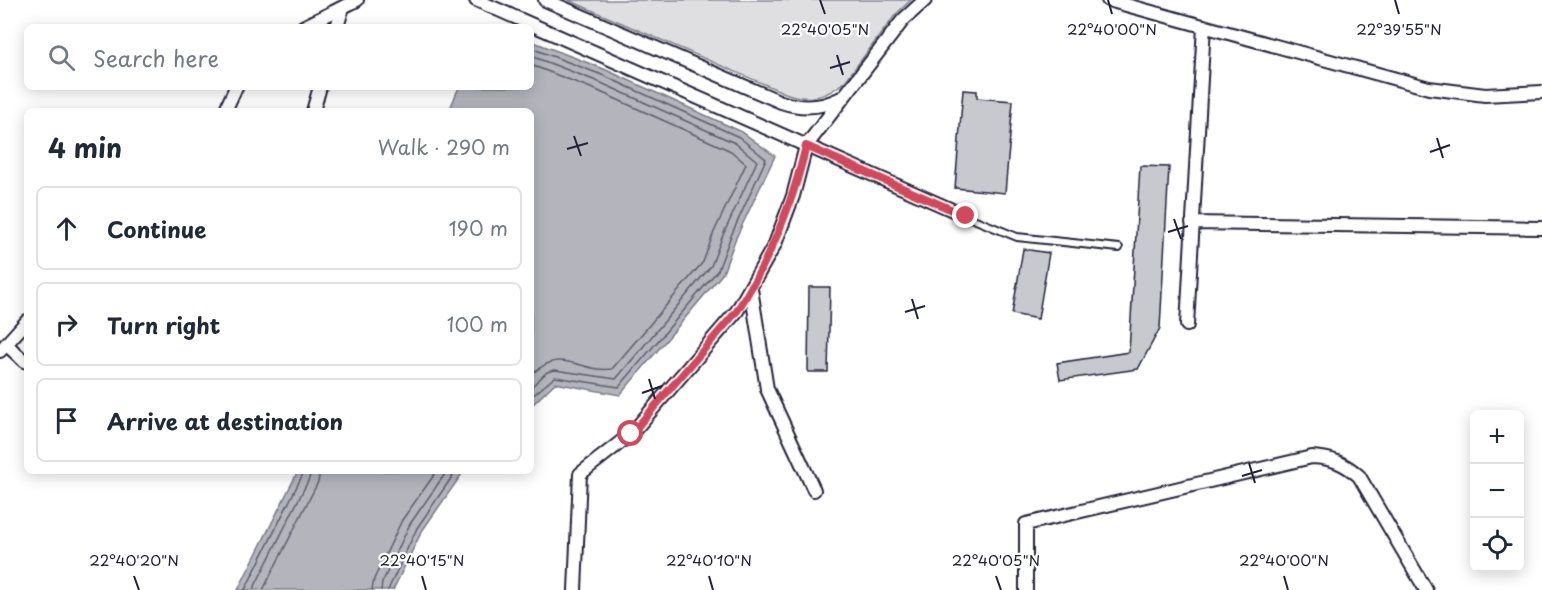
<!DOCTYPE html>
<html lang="en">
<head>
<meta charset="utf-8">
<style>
	:root { --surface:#fff; --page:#f6f6f7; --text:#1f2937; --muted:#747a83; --line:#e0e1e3 }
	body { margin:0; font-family:"Playpen Sans",sans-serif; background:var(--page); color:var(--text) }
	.controls { position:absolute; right:18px; bottom:18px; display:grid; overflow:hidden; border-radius:9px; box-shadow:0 3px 15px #0003 }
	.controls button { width:54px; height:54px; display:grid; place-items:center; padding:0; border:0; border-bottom:2px solid var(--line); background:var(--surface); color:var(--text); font:30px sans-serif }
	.stop { position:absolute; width:18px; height:18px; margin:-14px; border:4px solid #d1495b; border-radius:50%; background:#fff }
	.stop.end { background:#d1495b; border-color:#fff; box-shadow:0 2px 6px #0008 }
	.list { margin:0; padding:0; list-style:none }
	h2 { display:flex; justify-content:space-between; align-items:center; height:78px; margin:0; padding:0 24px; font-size:26px }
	h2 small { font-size:20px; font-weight:400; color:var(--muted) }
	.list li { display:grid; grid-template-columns:39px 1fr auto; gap:18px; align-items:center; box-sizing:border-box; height:84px; margin:0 12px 12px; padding:0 12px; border:2px solid var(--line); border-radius:9px }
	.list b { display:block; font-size:22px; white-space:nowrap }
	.list em { font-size:20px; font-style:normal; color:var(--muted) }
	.icon { flex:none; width:33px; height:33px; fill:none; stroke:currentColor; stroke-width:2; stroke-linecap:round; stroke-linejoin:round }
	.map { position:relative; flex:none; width:1542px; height:590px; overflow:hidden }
	.search { position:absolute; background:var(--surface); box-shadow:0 3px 15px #0003; left:24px; top:24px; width:510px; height:66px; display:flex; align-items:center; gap:15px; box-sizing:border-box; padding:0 21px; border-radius:9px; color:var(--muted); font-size:22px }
	.panel { position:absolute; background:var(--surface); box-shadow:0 3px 15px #0003; left:24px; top:108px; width:510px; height:366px; border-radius:9px }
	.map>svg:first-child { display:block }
</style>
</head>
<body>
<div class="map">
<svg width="1542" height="590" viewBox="0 0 1542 590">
	<rect width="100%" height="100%" fill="#fff"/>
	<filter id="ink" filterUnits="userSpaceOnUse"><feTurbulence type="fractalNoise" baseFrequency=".0167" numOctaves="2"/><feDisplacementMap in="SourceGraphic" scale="12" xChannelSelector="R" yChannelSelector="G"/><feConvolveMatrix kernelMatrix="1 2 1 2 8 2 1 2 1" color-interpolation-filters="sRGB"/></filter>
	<g filter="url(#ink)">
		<!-- green -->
		<path fill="#dfdfe2" stroke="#80808e" stroke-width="1.5" d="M 568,0 L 911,0 L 896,14 L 846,80 C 827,98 809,102 785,93 Z"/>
		<!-- water -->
		<path fill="#b4b4bc" stroke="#7a7a88" stroke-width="1.5" d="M 531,41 L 604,69 L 742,132 L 775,156 L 735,240 L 723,273 L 620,395 L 555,383 L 531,406 L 531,111 L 449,111 L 459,87 L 531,87 Z
			M 298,471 L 464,471 L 422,531 L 393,590 L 238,590 Z"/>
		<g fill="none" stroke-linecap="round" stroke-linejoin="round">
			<!-- shore -->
			<path stroke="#5c5c6f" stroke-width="1.5" d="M 531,48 L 602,75 L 739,137 L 766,159 L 730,238 L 718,270 L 619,387 L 555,377 L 531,397
				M 531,56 L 599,82 L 735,143 L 757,161 L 723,235 L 711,266 L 616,379 L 555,370 L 547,372 L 531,387
				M 531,65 L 596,90 L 731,151 L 746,164 L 714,232 L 703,262 L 612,369 C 578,373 563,345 531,375
				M 245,590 L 302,476 L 303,471
				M 253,590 L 309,479 L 311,471
				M 263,590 L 318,482 L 320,471
				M 372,590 L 374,579 L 402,520 L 437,471
				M 381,590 L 382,583 L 410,524 L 447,471
				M 388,590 L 417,528 L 456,471"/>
		</g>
		<!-- building -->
		<path fill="#c8c8cf" stroke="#22223b" stroke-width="1.5" d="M 963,90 L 977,91 L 977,98 L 1013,101 L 1005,193 L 955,188 Z
			M 1140,166 L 1169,167 L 1160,328 L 1138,369 L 1060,380 L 1057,363 L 1129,352 Z
			M 1023,249 L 1049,253 L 1038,319 L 1012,314 Z
			M 809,287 L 830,287 L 828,372 L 808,372 Z"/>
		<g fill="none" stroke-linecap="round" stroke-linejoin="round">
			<!-- lane casing -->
			<g stroke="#22223b" stroke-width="10">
				<path id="lane" d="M 966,216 L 1017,237 L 1119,248"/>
			</g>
			<!-- street casing -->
			<g stroke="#22223b" stroke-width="16">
				<path id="street" d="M 476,0 L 966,216
					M 545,0 L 781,102 C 802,109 822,108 841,98
					M 1108,0 L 1429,88 L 1485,95 L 1542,92
					M 303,27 L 357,0
					M 337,27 L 343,7
					M 225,111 L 236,87
					M 313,111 L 320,87
					M 1192,223 L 1542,228
					M 751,289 L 767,389 L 814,490
					M 1187,325 L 1204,26
					M 6,344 L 24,361 L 27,362
					M 0,351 L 27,321
					M 575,590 L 580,474 L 631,434 L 737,311 L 775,244 L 793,196 L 806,146 L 903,20 L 925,0
					M 1026,590 L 1026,524 L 1312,457 C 1332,458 1344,463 1359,476 L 1426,590"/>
			</g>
			<!-- lane -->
			<use href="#lane" stroke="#fff" stroke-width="6"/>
			<!-- street -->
			<use href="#street" stroke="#fff" stroke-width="12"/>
		</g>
	</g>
	<g fill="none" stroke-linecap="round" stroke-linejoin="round" filter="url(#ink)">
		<!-- route -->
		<path stroke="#d1495b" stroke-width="8" d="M 631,434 L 737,311 C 770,259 792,206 806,146 L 966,216"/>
	</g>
	<!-- ticks -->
	<path fill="none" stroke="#22223b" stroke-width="2" d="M 820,0 L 825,14M 1108,0 L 1112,14M 1395,0 L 1399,14M 837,55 L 843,75M 830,68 L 850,62M 574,136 L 581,156M 1437,138 L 1443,158M 567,149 L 588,143M 1430,152 L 1450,145M 1174,219 L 1181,239M 1168,232 L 1188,226M 912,299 L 918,319M 905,312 L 925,306M 649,379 L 655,399M 642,393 L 662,386M 1249,463 L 1255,483M 1242,476 L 1262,470M 134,576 L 139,590M 422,576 L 426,590M 709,576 L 713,590M 996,576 L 1001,590M 1284,576 L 1288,590"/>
	<g font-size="15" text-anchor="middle" fill="#22223b" stroke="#fff" stroke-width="4.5" stroke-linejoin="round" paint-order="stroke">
		<text x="825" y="35">22°40'05"N</text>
		<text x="1112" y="35">22°40'00"N</text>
		<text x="1399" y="35">22°39'55"N</text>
		<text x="134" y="566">22°40'20"N</text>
		<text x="422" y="566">22°40'15"N</text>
		<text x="709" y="566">22°40'10"N</text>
		<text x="996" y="566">22°40'05"N</text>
		<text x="1284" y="566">22°40'00"N</text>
	</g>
</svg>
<div class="controls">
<button>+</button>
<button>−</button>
<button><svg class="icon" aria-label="locate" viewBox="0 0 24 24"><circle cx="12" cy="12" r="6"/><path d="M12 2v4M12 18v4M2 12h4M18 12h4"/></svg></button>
</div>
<div class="stop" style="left:631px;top:434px"></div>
<div class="stop end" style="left:966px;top:216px"></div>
<div class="search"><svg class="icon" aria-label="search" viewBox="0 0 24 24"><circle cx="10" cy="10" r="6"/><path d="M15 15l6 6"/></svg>Search here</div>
<section class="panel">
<h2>4 min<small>Walk · 290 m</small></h2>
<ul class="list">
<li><svg class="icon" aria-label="ahead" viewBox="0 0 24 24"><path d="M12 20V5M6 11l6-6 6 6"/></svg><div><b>Continue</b></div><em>190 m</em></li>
<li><svg class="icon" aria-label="right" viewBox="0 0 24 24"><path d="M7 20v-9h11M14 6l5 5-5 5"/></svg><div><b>Turn right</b></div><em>100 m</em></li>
<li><svg class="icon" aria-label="arrive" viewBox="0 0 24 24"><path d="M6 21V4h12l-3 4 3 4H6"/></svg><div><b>Arrive at destination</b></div></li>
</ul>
</section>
</div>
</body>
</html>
